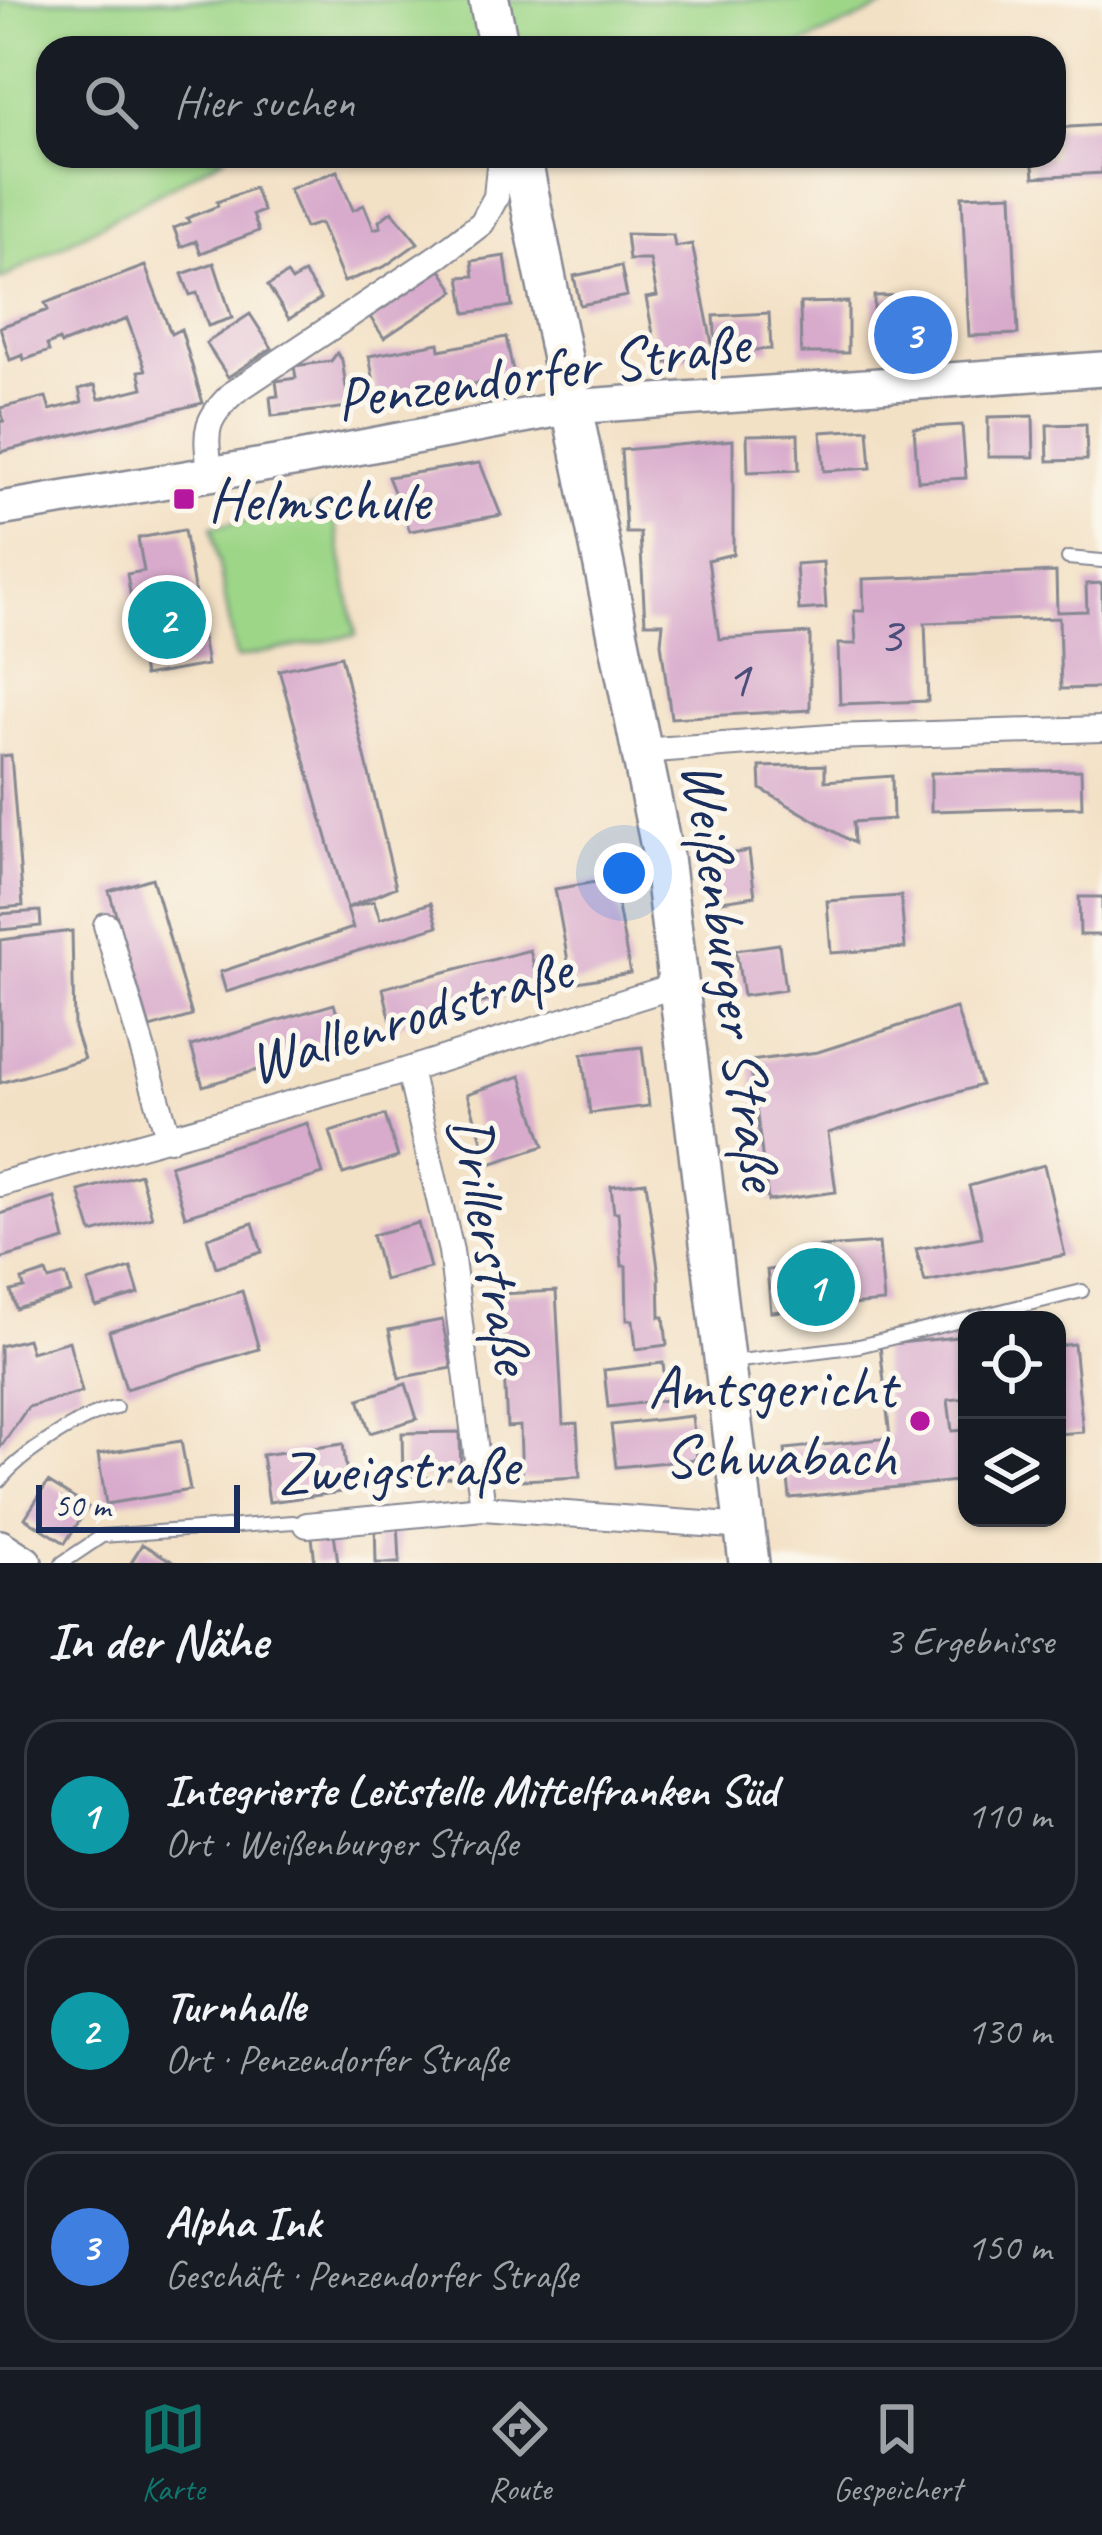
<!DOCTYPE html>
<html lang="de">
<head>
<meta charset="utf-8">
<style>
	:root { --surface:#171b24; --page:#242831; --text:#f1f3f6; --muted:#9ea1a6; --line:#363941; --accent:#0f766e }
	body { margin:0; font-family:Caveat,sans-serif; background:var(--page); color:var(--text) }
	.controls { position:absolute; right:36px; bottom:36px; display:grid; overflow:hidden; border-radius:24px; box-shadow:0 3px 9px #0004 }
	.controls button { width:108px; height:108px; display:grid; place-items:center; padding:0; border:0; border-bottom:3px solid var(--line); background:var(--surface); color:var(--text); font:60px sans-serif }
	.scale { position:absolute; left:36px; bottom:30px; width:204px; box-sizing:border-box; padding-left:12px; border:6px solid #1b2f5e; border-top:0; font-size:33px; line-height:42px; white-space:nowrap; color:#1b2f5e; -webkit-text-stroke:9px #fbf7ec; paint-order:stroke }
	.you { position:absolute; left:624px; top:873px; width:42px; height:42px; margin:-30px; border:9px solid #fff; border-radius:50%; background:#1a73e8; box-shadow:0 0 0 18px #1a73e833 }
	.badge { display:grid; place-items:center; width:78px; height:78px; border-radius:50%; background:var(--accent); color:#fff; font-size:39px; font-weight:700 }
	.pin { position:absolute; translate:-50% -50%; border:6px solid #fff; box-shadow:0 3px 12px #0006 }
	.list { margin:0; padding:0; list-style:none }
	h2 { display:flex; justify-content:space-between; align-items:center; height:156px; margin:0; padding:0 48px; font-size:51px }
	h2 small { font-size:39px; font-weight:400; color:var(--muted) }
	.list li { display:grid; grid-template-columns:78px 1fr auto; gap:36px; align-items:center; box-sizing:border-box; height:192px; margin:0 24px 24px; padding:0 24px; border:3px solid var(--line); border-radius:36px }
	.list b { display:block; font-size:45px; white-space:nowrap }
	.list p { margin:0; font-size:39px; white-space:nowrap; color:var(--muted) }
	.list em { font-size:39px; font-style:normal; color:var(--muted) }
	.icon { flex:none; width:66px; height:66px; fill:none; stroke:currentColor; stroke-width:2; stroke-linecap:round; stroke-linejoin:round }
	.map { position:relative; flex:none; width:1102px; height:1563px; overflow:hidden }
	.search { position:absolute; background:var(--surface); box-shadow:0 3px 9px #0004; left:36px; right:36px; top:36px; height:132px; display:flex; align-items:center; gap:30px; box-sizing:border-box; padding:0 42px; border-radius:36px; color:var(--muted); font-size:45px }
	.sheet { height:804px; background:var(--surface) }
	nav { display:flex; justify-content:space-around; align-items:center; box-sizing:border-box; height:168px; border-top:3px solid var(--line); background:var(--surface); font-size:33px; color:var(--muted) }
	nav a { display:grid; justify-items:center; gap:6px }
	nav .on { color:var(--accent) }
	.map>svg:first-child { display:block }
</style>
</head>
<body>
<div class="map">
<svg width="1102" height="1563" viewBox="0 0 1102 1563">
	<rect width="100%" height="100%" fill="#fbf7ec"/>
	<filter id="ink" filterUnits="userSpaceOnUse"><feTurbulence type="fractalNoise" baseFrequency=".00833" numOctaves="2"/><feDisplacementMap in="SourceGraphic" scale="24" xChannelSelector="R" yChannelSelector="G"/><feConvolveMatrix kernelMatrix="1 2 1 2 8 2 1 2 1" color-interpolation-filters="sRGB"/></filter>
	<filter id="wash" filterUnits="userSpaceOnUse"><feTurbulence type="fractalNoise" baseFrequency=".004" numOctaves="4" result="noise"/><feDisplacementMap in="SourceGraphic" scale="48" xChannelSelector="R" yChannelSelector="G"/><feGaussianBlur stdDeviation="2.7" result="paint"/><feColorMatrix in="noise" values="0 0 0 0 0 0 0 0 0 0 0 0 0 0 0 0 0 1.4 0 .05"/><feComposite in="paint" operator="in"/></filter>
	<g filter="url(#wash)">
		<rect width="100%" height="100%" fill="#f3e1c6"/>
		<!-- green -->
		<path fill="#9ed688" stroke="#5c8273" stroke-width="3" d="M 0,0 L 899,0 L 794,48 L 48,48 L 48,156 L 226,156 L 0,280 Z
			M 332,504 L 356,635 L 236,658 L 212,527 Z"/>
		<g id="blocks">
			<!-- building -->
			<path fill="#d8aacc" d="M 1102,125 L 1102,173 L 1034,177 L 1032,156 L 1054,156 L 1054,128 Z
				M 337,171 L 353,210 L 364,205 L 374,229 L 381,227 L 379,221 L 392,211 L 418,243 L 384,267 L 344,282 L 320,223 L 305,228 L 289,189 Z
				M 254,188 L 263,211 L 253,215 L 259,231 L 201,253 L 196,241 L 181,247 L 174,228 L 189,222 L 187,218 L 218,206 L 217,202 Z
				M 1012,194 L 1018,334 L 969,336 L 962,196 Z
				M 626,234 L 673,235 L 675,247 L 692,244 L 714,353 L 659,364 L 646,298 L 657,296 L 650,260 L 629,260 Z
				M 505,256 L 512,306 L 466,313 L 460,277 L 474,276 L 472,261 Z
				M 214,263 L 232,318 L 208,326 L 197,293 L 190,295 L 182,274 Z
				M 145,266 L 171,334 L 181,329 L 203,403 L 0,452 L 0,422 L 4,421 L 0,408 L 46,397 L 50,410 L 82,402 L 79,389 L 95,385 L 99,399 L 143,388 L 139,371 L 146,370 L 127,319 L 61,344 L 59,340 L 47,345 L 49,351 L 24,360 L 23,355 L 10,360 L 0,327 L 48,310 L 45,303 Z
				M 621,266 L 627,296 L 580,305 L 574,276 Z
				M 441,270 L 455,291 L 384,338 L 370,317 Z
				M 304,273 L 321,299 L 289,319 L 268,286 L 287,274 L 292,281 Z
				M 928,295 L 928,340 L 874,341 L 874,296 Z
				M 848,302 L 848,353 L 801,353 L 800,303 Z
				M 769,313 L 771,349 L 716,352 L 714,316 Z
				M 250,314 L 272,348 L 228,377 L 206,343 Z
				M 506,337 L 514,376 L 378,403 L 369,356 L 439,343 L 440,350 Z
				M 337,353 L 342,360 L 349,407 L 272,416 L 270,397 L 278,396 L 276,381 L 296,378 L 294,366 L 331,361 Z
				M 1033,416 L 1034,457 L 988,457 L 988,417 Z
				M 1086,424 L 1087,460 L 1048,461 L 1047,425 Z
				M 962,425 L 966,478 L 918,481 L 914,428 Z
				M 868,429 L 871,468 L 824,471 L 821,432 Z
				M 798,434 L 799,470 L 748,472 L 747,435 Z
				M 733,440 L 733,554 L 708,560 L 719,639 L 810,633 L 810,710 L 671,718 L 661,643 L 663,623 L 645,623 L 640,533 L 626,533 L 621,450 Z
				M 480,463 L 501,515 L 410,531 L 388,477 Z
				M 184,530 L 207,665 L 144,676 L 127,574 L 144,571 L 138,538 Z
				M 823,562 L 826,608 L 799,610 L 796,564 Z
				M 1056,572 L 1057,612 L 1087,611 L 1086,584 L 1102,583 L 1102,688 L 1061,689 L 1059,618 L 925,623 L 928,701 L 840,704 L 838,644 L 856,644 L 854,611 L 864,611 L 863,579 Z
				M 341,656 L 396,887 L 347,908 L 374,901 L 380,919 L 431,903 L 438,926 L 226,992 L 220,972 L 353,928 L 347,908 L 279,670 Z
				M 11,755 L 23,906 L 0,908 L 0,756 Z
				M 825,765 L 825,781 L 892,776 L 893,819 L 853,822 L 854,843 L 761,789 L 760,767 Z
				M 1081,770 L 1082,807 L 931,811 L 931,773 Z
				M 749,851 L 755,896 L 715,902 L 708,857 Z
				M 152,878 L 192,1016 L 150,1028 L 109,891 Z
				M 613,879 L 630,973 L 572,983 L 555,889 Z
				M 901,896 L 905,948 L 831,953 L 827,901 Z
				M 1079,897 L 1102,897 L 1102,935 L 1080,935 Z
				M 40,911 L 41,926 L 0,930 L 0,914 Z
				M 72,931 L 74,1028 L 84,1059 L 0,1083 L 0,940 Z
				M 779,944 L 785,990 L 743,996 L 736,950 Z
				M 530,950 L 539,988 L 392,1026 L 383,988 Z
				M 334,1004 L 346,1044 L 203,1086 L 191,1046 Z
				M 956,1008 L 981,1085 L 828,1133 L 836,1192 L 768,1201 L 750,1061 L 818,1052 Z
				M 642,1047 L 649,1106 L 590,1113 L 582,1054 Z
				M 521,1076 L 544,1146 L 490,1164 L 467,1094 Z
				M 385,1115 L 398,1157 L 343,1174 L 330,1132 Z
				M 307,1123 L 323,1174 L 185,1216 L 170,1165 Z
				M 1044,1165 L 1065,1255 L 925,1282 L 916,1249 L 982,1237 L 969,1186 Z
				M 140,1174 L 152,1217 L 92,1233 L 79,1191 Z
				M 646,1182 L 659,1275 L 660,1317 L 664,1317 L 667,1345 L 636,1349 L 633,1320 L 627,1320 L 626,1266 L 622,1266 L 618,1212 L 614,1212 L 611,1186 Z
				M 55,1198 L 65,1240 L 0,1259 L 0,1214 Z
				M 253,1223 L 262,1252 L 216,1267 L 207,1238 Z
				M 418,1223 L 430,1268 L 384,1280 L 372,1235 Z
				M 879,1243 L 884,1302 L 771,1312 L 767,1270 L 811,1266 L 810,1248 Z
				M 131,1268 L 139,1294 L 96,1307 L 88,1282 Z
				M 46,1272 L 49,1280 L 66,1275 L 71,1293 L 16,1309 L 11,1291 L 24,1288 L 22,1280 Z
				M 242,1291 L 259,1349 L 126,1389 L 109,1331 Z
				M 556,1291 L 563,1424 L 577,1423 L 580,1477 L 522,1480 L 520,1426 L 507,1427 L 500,1294 Z
				M 442,1320 L 452,1368 L 399,1378 L 389,1330 Z
				M 967,1336 L 967,1398 L 948,1400 L 952,1431 L 967,1430 L 967,1480 L 790,1498 L 785,1449 L 890,1438 L 880,1345 Z
				M 27,1339 L 31,1352 L 69,1341 L 82,1392 L 28,1407 L 0,1448 L 0,1346 Z
				M 1074,1344 L 1083,1432 L 1057,1434 L 1057,1346 Z
				M 663,1363 L 667,1400 L 608,1407 L 604,1370 Z
				M 406,1384 L 417,1419 L 370,1433 L 359,1399 Z
				M 692,1416 L 697,1459 L 616,1467 L 611,1425 Z
				M 460,1432 L 461,1477 L 403,1478 L 402,1433 Z
				M 181,1441 L 190,1490 L 106,1504 L 98,1454 Z
				M 343,1444 L 349,1491 L 269,1502 L 262,1455 Z
				M 48,1482 L 88,1507 L 65,1543 L 25,1518 Z
				M 398,1520 L 400,1563 L 376,1563 L 375,1521 Z
				M 333,1525 L 338,1563 L 315,1563 L 311,1528 Z
				M 142,1544 L 175,1563 L 131,1563 Z"/>
		</g>
	</g>
	<g filter="url(#ink)">
		<use href="#blocks" fill-opacity="0" stroke="#878892" stroke-width="3"/>
		<g fill="none" stroke-linecap="round" stroke-linejoin="round">
			<!-- lane casing -->
			<g stroke="#878892" stroke-width="16">
				<path id="lane" d="M 1068,558 L 1102,561
					M 732,1362 L 859,1346 L 1082,1291
					M 0,1481 C 18,1456 85,1413 116,1408
					M 62,1563 L 102,1536 L 293,1522 L 307,1525"/>
			</g>
			<!-- street casing -->
			<g stroke="#878892" stroke-width="28">
				<path id="street" d="M 210,473 C 206,432 202,422 234,392 L 440,255 L 482,223 L 496,197 L 500,156
					M 641,751 L 831,737 L 1102,729
					M 106,925 L 169,1139
					M 409,1070 L 451,1251 L 483,1508
					M 0,1184 L 385,1077 L 677,985
					M 307,1525 L 483,1508 L 746,1527"/>
			</g>
			<!-- secondary casing -->
			<g stroke="#878892" stroke-width="38">
				<path id="secondary" d="M 0,509 L 299,459 L 571,407 L 1102,369
					M 0,1547 L 25,1563"/>
			</g>
			<!-- primary casing -->
			<g stroke="#878892" stroke-width="44">
				<path id="primary" d="M 489,0 L 499,48
					M 521,156 L 663,857 L 749,1563"/>
			</g>
			<!-- lane -->
			<use href="#lane" stroke="#fff" stroke-width="12"/>
			<!-- street -->
			<use href="#street" stroke="#fff" stroke-width="24"/>
			<!-- secondary -->
			<use href="#secondary" stroke="#fff" stroke-width="33"/>
			<!-- primary -->
			<use href="#primary" stroke="#fff" stroke-width="39"/>
		</g>
	</g>
	<!-- markers -->
	<g fill="#b5179e" stroke="#fbf7ec" stroke-width="4.5">
		<rect x="172" y="487" width="24" height="24" rx="6"/>
		<circle cx="920" cy="1421" r="12"/>
	</g>
	<g text-anchor="middle" stroke-width="10" stroke-linejoin="round" paint-order="stroke">
		<!-- number labels -->
		<g font-size="54" fill="#4a4e7a">
			<text x="890" y="652">3</text>
			<text x="738" y="696">1</text>
		</g>
		<!-- street labels -->
		<g font-size="60" fill="#1b2f5e" stroke="#fbf7ec">
			<text transform="translate(542 370) rotate(-8)" y="21">Penzendorfer Straße</text>
			<text transform="translate(733 975) rotate(82)" y="21">Weißenburger Straße</text>
			<text transform="translate(409 1015) rotate(-17)" y="21">Wallenrodstraße</text>
			<text transform="translate(493 1244) rotate(80)" y="21">Drillerstraße</text>
			<text transform="translate(398 1468) rotate(-2)" y="21">Zweigstraße</text>
		</g>
		<!-- poi labels -->
		<g font-size="60" fill="#1b2f5e" stroke="#fbf7ec" text-anchor="start">
			<text x="208" y="520">Helmschule</text>
			<text x="896" y="1407" text-anchor="end">Amtsgericht<tspan x="896" dy="69">Schwabach</tspan></text>
		</g>
	</g>
</svg>
<div class="controls">
<button><svg class="icon" aria-label="locate" viewBox="0 0 24 24"><circle cx="12" cy="12" r="6"/><path d="M12 2v4M12 18v4M2 12h4M18 12h4"/></svg></button>
<button><svg class="icon" aria-label="layers" viewBox="0 0 24 24"><path d="M12 4l9 5-9 5-9-5zM3 14l9 5 9-5"/></svg></button>
</div>
<div class="scale">50 m</div>
<div class="you"></div>
<div class="pin badge" style="left:816px;top:1287px;background:#0f9aa8">1</div>
<div class="pin badge" style="left:167px;top:620px;background:#0f9aa8">2</div>
<div class="pin badge" style="left:913px;top:335px;background:#3f7fe0">3</div>
<div class="search"><svg class="icon" aria-label="search" viewBox="0 0 24 24"><circle cx="10" cy="10" r="6"/><path d="M15 15l6 6"/></svg>Hier suchen</div>
</div>
<section class="sheet">
<h2>In der Nähe<small>3 Ergebnisse</small></h2>
<ul class="list">
<li><span class="badge" style="background:#0f9aa8">1</span><div><b>Integrierte Leitstelle Mittelfranken Süd</b><p>Ort · Weißenburger Straße</p></div><em>110 m</em></li>
<li><span class="badge" style="background:#0f9aa8">2</span><div><b>Turnhalle</b><p>Ort · Penzendorfer Straße</p></div><em>130 m</em></li>
<li><span class="badge" style="background:#3f7fe0">3</span><div><b>Alpha Ink</b><p>Geschäft · Penzendorfer Straße</p></div><em>150 m</em></li>
</ul>
</section>
<nav>
<a class="on"><svg class="icon" aria-label="map" viewBox="0 0 24 24"><path d="M3 6l6-2 6 2 6-2v14l-6 2-6-2-6 2zM9 4v14M15 6v14"/></svg>Karte</a>
<a><svg class="icon" aria-label="directions" viewBox="0 0 24 24"><path d="M12 3l9 9-9 9-9-9zM9 14v-3h6M13 9l2 2-2 2"/></svg>Route</a>
<a><svg class="icon" aria-label="saved" viewBox="0 0 24 24"><path d="M7 4h10v16l-5-4-5 4z"/></svg>Gespeichert</a>
</nav>
</body>
</html>
